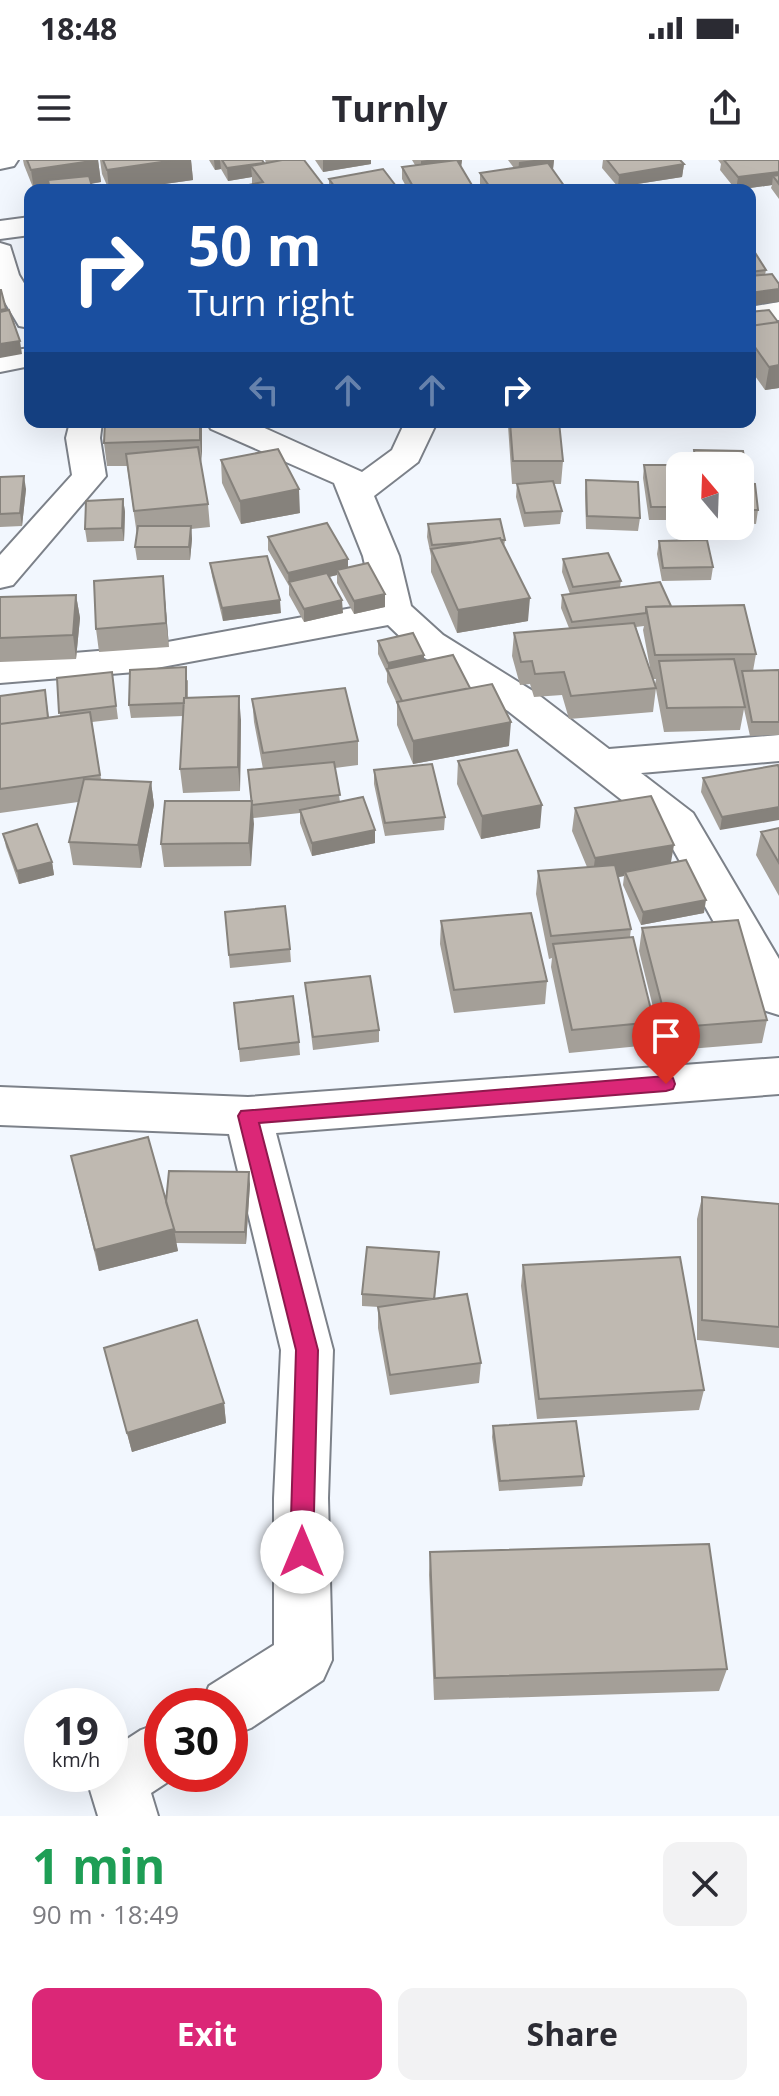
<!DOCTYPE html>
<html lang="en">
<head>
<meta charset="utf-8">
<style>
	body { margin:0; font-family:"Open Sans",sans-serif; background:#f2f2f3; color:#2b2b33; height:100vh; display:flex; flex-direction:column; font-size:30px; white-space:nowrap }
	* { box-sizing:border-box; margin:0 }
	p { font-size:26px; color:#7c7c81 }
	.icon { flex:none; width:44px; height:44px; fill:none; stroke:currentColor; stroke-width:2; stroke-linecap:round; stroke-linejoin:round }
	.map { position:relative; height:1656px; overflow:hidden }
	.sheet { display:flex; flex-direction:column; background:#fff; flex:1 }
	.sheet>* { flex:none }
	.top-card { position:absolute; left:24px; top:24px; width:732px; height:244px; border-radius:16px; box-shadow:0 8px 32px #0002; background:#1a4fa0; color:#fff; overflow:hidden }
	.needle { width:52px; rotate:341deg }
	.buttons { position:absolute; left:666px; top:292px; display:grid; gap:16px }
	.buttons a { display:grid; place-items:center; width:88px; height:88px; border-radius:16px; background:#fff; box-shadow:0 8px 32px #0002; font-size:40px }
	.speed { position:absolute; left:24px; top:1528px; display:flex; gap:16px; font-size:40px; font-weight:700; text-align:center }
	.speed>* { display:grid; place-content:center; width:104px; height:104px; border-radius:50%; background:#fff; box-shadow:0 8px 32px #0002; line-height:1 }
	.speed small { font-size:20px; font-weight:400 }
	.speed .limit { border:12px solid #d22; background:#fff; color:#111 }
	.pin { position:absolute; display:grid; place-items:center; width:68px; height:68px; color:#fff; margin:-82px -34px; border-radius:50% 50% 50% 0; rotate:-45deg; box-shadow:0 0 8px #0007 }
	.pin .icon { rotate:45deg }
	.me { position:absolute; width:88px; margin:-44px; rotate:0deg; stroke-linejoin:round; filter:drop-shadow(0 0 6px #0008) }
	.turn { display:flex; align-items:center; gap:28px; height:168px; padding:0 32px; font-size:36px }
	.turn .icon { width:104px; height:104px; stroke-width:2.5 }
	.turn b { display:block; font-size:56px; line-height:68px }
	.lanes { display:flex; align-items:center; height:76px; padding:0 32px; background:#0003; justify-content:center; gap:40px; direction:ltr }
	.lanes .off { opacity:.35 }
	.round { display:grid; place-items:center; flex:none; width:84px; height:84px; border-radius:16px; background:#f2f2f3 }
	.head { display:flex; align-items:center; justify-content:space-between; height:136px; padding:0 32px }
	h1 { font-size:48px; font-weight:700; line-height:60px; color:#1e9e55 }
	.primary-button { display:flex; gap:16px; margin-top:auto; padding:16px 32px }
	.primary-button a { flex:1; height:92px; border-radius:16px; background:#db2777; color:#fff; font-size:32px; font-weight:700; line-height:92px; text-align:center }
	.primary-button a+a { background:#f2f2f3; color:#2b2b33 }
	.status { display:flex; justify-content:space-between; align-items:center; height:56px; padding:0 40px; background:#fff; direction:ltr }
	.status svg { height:22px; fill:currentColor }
	header { display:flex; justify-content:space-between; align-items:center; height:104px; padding:0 32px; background:#fff; font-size:36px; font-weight:700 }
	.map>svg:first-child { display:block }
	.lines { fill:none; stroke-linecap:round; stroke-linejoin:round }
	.minor-casing { stroke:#7c8189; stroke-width:4 }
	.minor { fill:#fff; fill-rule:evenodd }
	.wall { fill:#a49f98; fill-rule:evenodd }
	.shaded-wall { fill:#86827c }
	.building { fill:#bfb9b1; stroke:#86827c; stroke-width:2 }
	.route { fill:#db2777; stroke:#8e194d; stroke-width:2 }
</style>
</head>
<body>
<div class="status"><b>18:48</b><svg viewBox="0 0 49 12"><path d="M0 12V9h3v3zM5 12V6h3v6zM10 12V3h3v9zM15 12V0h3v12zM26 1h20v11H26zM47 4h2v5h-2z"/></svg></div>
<header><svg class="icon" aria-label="menu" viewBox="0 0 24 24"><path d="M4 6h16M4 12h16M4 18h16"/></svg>Turnly<svg class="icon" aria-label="share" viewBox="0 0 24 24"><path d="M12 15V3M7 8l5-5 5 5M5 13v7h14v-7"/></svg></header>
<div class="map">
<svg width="779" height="1656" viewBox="0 0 779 1656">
	<rect width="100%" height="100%" fill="#f2f7fe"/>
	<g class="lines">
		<defs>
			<path id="minor" d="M0,0H18L14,6L0,9Z
				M30,57V75L0,79V61Z
				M0,83L10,86L19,115L30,133V168L19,166L0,134Z
				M779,142V160L750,165V147Z
				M30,188V206L0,212V192Z
				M70,262H102L100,278L106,316L13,425L0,428V395L72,315L66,278Z
				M207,262H251L362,312L392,290L405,262H437L418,302L374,336L399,396L411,446L443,475L536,533L609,589L779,575V601L641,613L693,653L779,799V855L763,850L664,673L508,551L417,493L388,465L135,512L0,523V499L135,488L374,444L363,396L334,323L211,269Z
				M779,898V934L276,973L333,1190L328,1338L332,1500L323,1520L251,1568L230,1576V1546H201L209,1526L274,1485V1338L281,1190L229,974L0,965V927L248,937Z
				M162,1562V1614H180L151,1633L158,1656H98L87,1620L90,1614H110V1590L141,1570Z"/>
		</defs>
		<!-- minor casing -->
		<use href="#minor" class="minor-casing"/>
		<!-- minor -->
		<use href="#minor" class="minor"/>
	</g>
	<!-- wall -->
	<path class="wall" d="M23,0H98L101,22L91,24L93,30H34L24,5Z
		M100,0H191L193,20L122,30H109L102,14Z
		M209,0H262L264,4L266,3L265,0H304L327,30L252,24V17L228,21L221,9L215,10Z
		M315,0H371V4L323,12Z
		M412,0H462L461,7L473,27V30H408L402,19V7L415,5Z
		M508,0H554L553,9L552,10L567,30H480V13L514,8Z
		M603,0H680L684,4L682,17L618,27L602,8Z
		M718,0H779V39L771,28L772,25L736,30L720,10L721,4Z
		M329,19L399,30H329Z
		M750,92L766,110L765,115L750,145Z
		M750,152L779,162V228L765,230L750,209Z
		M202,262L201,303L208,344L210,367L191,369L192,379L190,400H137L135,387L137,375L127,306H107L104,283Z
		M505,262H559L563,301L561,324H554L562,351L560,364L524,367L516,337L517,324H522H512L508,266Z
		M694,290L743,291L748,318L747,323L755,324L758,350L756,364L740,363V306H692Z
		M221,300L300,353L241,364L222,323Z
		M644,305L680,306V360H649L643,318Z
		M0,317L26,329L22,366L0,367Z
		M586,320L640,358L638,371L586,369L585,333Z
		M123,339L125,352L124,381L87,382L85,369Z
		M428,364L505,380L504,387L528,461L457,473L431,412V396L427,377Z
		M268,377L348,407L385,434V447L354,454L337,423V415L329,417L343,453L304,462L289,435V426L268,390Z
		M659,381L713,407L711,420L662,421L657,394Z
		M563,399L621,421L620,427L671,446L756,494L753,511L779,510V575L750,576L744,549L740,570L664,572L655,524L656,519H653L656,528L653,552L569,559L562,535L534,537L530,524L520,525L512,496L514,473L569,468L561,448L562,435L570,434L562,412ZM644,466L643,470L651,513L636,467Z
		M210,403L281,453L223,461L212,416Z
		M163,416L169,487L99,492L96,469Z
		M76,435L80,458L76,499L0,502V437Z
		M378,481L424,495V501L470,528L509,586L413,604L397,565V544L387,522V513L378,494Z
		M112,512L118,559L92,562L101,619L151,622L154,645L141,708L73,705L69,682L78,642L0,653V536L45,530L49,558L60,556L57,518Z
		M188,520V538L241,560L240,631L183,633L180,609L183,556L131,558L129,545Z
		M252,539L358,581V605L335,608L340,642L375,683L312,696L300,663V653L253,658L251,706L164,707L161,684L251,641L248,610L263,609L254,562Z
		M458,601L540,668L481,679L457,624Z
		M779,608L720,670L701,632L703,618Z
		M374,610L445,657L444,670L385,676L374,624Z
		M575,648L671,703L704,753L641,765L623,725L624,716L618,717L631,769L630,777L654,862L650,885L569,893L551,807L552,798L549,799L536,734L538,711L587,707L572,671Z
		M779,668V736L756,695L761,672Z
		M3,674L52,702L54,715L19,724L6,687Z
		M225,752L290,789L291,802L230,808Z
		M441,761L547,821L545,844L454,853L440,784Z
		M642,768L767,860L762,883L664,891L639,791Z
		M305,823L379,870V882L313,890Z
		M234,843L299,882L300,895L240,902Z
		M76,1018L166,1042L250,1024L246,1084L176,1083L178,1091L99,1111Z
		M702,1037L779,1044V1188L697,1180V1059Z
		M439,1092L435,1139L481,1203L479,1223L390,1235L378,1168V1147H379L362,1146V1134Z
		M523,1105L704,1230L699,1250L537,1259L521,1126Z
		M104,1188L224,1243L226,1263L132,1292Z
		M493,1266L584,1316L582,1326L499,1331L492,1277Z
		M430,1392L727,1509L719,1531L434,1540L429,1415Z"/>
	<!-- shaded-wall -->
	<path class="shaded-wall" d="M98,0L101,22L49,30H34L31,10Z
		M175,0H191L193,20L122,30H109L107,10Z
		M214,0H220L221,9L215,10Z
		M323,0H371V4L323,12Z
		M427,0H462L461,7L421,13V1Z
		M534,0H554L553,9L518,14L519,2Z
		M264,3L251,6L252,17L228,21L227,8Z
		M684,4L682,17L618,27L619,15Z
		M779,12V24L773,16L772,25L736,30L738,17Z
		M473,27V30H446Z
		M779,129V142L750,145V133Z
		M20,181L22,194L0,198V184Z
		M779,205V228L765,230L769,207Z
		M200,262H202V303L200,280Z
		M24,316L26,329L22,366L20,353Z
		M299,329L300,353L241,364L240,341Z
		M123,339L125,352L124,381L122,368Z
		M191,366L192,379L190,400L189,387Z
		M348,399V412L337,410V415L291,426L289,422V426L288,413Z
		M163,416L165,439L169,487L166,463Z
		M385,434V447L354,454V441Z
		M76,435L80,458L76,499L73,475Z
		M530,438L528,461L457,473L458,450Z
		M280,440L281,453L223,461L222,448Z
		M342,440L343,453L304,462V449Z
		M424,495V508L388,511V503Z
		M239,536L241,560L240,631L238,607Z
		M511,562L509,586L413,604V581Z
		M151,622L154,645L141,708L138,685Z
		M252,641L254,664L251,706L249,683Z
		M542,645L540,668L481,679L482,656Z
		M779,647V660L720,670L722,657Z
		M375,670V683L312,696V683Z
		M674,685L670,708L625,712L624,716L592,722L595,698Z
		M52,702L54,715L19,724L17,711Z
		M706,740L704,753L641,765L643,752Z
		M249,1012L250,1024L246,1084L245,1072Z
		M174,1069L178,1091L99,1111L95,1090Z
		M224,1243L226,1263L132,1292L127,1273Z"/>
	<!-- building -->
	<path class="building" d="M27,0H98L31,10Z
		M103,0H175L107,10Z
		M222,0H262L264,3L227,8Z
		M282,0H304L327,30H224L263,22L251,6Z
		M457,0L473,27L446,30H415L402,7Z
		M607,0H680L684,4L619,15Z
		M724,0H779V12L738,17Z
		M548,3L567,30H492L480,13Z
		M383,9L399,30H337L329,19Z
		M779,15V24L773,16Z
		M89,16L93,30H50L48,20Z
		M754,91L766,110L750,112V92Z
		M772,114L779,124V129L750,133V116Z
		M0,130H1L6,149L0,150Z
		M9,150L20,181L0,184V152Z
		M769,150L778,162L750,166V152Z
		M779,162V205L769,207L750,180V166Z
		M105,262H200V280L104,283Z
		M510,262H559L563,301H513Z
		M198,287L208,344L134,351L126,294Z
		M278,289L299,329L240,341L221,300Z
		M694,290L743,291L748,318H740V306H696Z
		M644,305H689L680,306V347H651Z
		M24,316L20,353L0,354V317Z
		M586,320L638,322L640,358L587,356Z
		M553,321L562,351L525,353L517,324Z
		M740,323L755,324L758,350H740Z
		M123,339L122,368L85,369L86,341Z
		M500,359L505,380H501L500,378L473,382L432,385L428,364Z
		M327,363L348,399L288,413L268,377Z
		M138,366H191L189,387H135Z
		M500,378L530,438L458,450L431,389Z
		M707,380L713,407L663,408L659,381Z
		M608,393L621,421L573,427L563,399Z
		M267,396L280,440L222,448L210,403Z
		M368,403L385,434L354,441L337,410Z
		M327,413L342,440L304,449L289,422Z
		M163,416L166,463L96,469L94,421Z
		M660,422L671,446L646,447V453L572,462L562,435Z
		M76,435L73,475L0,478V437Z
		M744,445L756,494L655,495L646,447Z
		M634,463L656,528L571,536L564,512L535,514L532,501L521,502L514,473Z
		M413,473L424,495L388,503L378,481Z
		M453,495L470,528L402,541L387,509Z
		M734,499L745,547L667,548L659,501Z
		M186,507V538H184V543L129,545L130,510Z
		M779,510V562H752L742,511Z
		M112,512L116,546L59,553L57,518Z
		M492,524L511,562L413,581L397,542Z
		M345,528L358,581L263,593L252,539Z
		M45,530L48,558L0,564V536Z
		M239,536L238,607L180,609L184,538Z
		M90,552L100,615L0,629V564Z
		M517,590L542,645L482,656L458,601Z
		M334,602L340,635L252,645L248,610Z
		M432,604L445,657L385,663L374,610Z
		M778,605L779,608V647L722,657L703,618Z
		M84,619L151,622L138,685L69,682Z
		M651,636L674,685L595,698L575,648Z
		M363,637L375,670L312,683L300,650Z
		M165,641H252L249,683L161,684Z
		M37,664L52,702L17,711L3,674Z
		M779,668V703L761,672Z
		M686,700L706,740L643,752L625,712Z
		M615,705L631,769L551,776L538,711Z
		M285,746L290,789L229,795L225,752Z
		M531,753L547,821L454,830L441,761Z
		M738,760L767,860L668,868L642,768Z
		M633,777L654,862L572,870L553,784Z
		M370,816L379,870L313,877L305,823Z
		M293,836L299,882L239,889L234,843Z
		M148,977L174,1069L95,1090L71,996Z
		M169,1011L249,1012L245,1072H175L166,1042Z
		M702,1037L779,1044V1167L702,1160Z
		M367,1087L439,1092L434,1139L362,1134Z
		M680,1097L704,1230L539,1239L523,1105Z
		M467,1134L481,1203L390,1215L378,1147Z
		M197,1160L224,1243L127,1273L104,1188Z
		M576,1261L584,1316L500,1321L493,1266Z
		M709,1384L727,1509L435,1518L430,1392Z"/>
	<!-- route -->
	<path class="route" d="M666,916L673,918L675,924L673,929L666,931L259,963L318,1190L313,1392L310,1400L302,1403L294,1400L290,1392L296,1190L238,956L241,951Z"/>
</svg>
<div class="buttons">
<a><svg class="needle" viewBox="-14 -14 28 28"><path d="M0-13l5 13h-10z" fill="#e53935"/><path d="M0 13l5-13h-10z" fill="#7c7c81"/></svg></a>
</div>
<div class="speed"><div>19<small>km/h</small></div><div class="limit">30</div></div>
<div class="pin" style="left:666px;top:924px;background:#d93025"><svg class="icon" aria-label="arrive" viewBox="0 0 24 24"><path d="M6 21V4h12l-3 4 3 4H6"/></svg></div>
<svg class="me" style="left:302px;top:1392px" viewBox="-20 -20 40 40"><circle r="19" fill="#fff"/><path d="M0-13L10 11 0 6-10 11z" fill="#db2777"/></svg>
<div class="top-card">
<div class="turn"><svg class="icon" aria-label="right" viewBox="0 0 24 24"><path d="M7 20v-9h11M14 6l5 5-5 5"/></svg><div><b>50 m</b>Turn right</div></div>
<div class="lanes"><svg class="icon off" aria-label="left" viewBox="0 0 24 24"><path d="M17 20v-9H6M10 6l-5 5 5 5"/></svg><svg class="icon off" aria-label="ahead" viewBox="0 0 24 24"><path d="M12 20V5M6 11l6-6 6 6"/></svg><svg class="icon off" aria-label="ahead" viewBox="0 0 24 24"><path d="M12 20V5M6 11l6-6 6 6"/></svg><svg class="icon" aria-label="right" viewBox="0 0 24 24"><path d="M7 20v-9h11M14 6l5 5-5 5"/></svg></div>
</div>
</div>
<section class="sheet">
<div class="head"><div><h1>1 min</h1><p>90 m · 18:49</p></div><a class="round"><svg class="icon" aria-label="close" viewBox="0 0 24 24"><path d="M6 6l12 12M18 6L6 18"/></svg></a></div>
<div class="primary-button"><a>Exit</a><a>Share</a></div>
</section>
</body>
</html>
